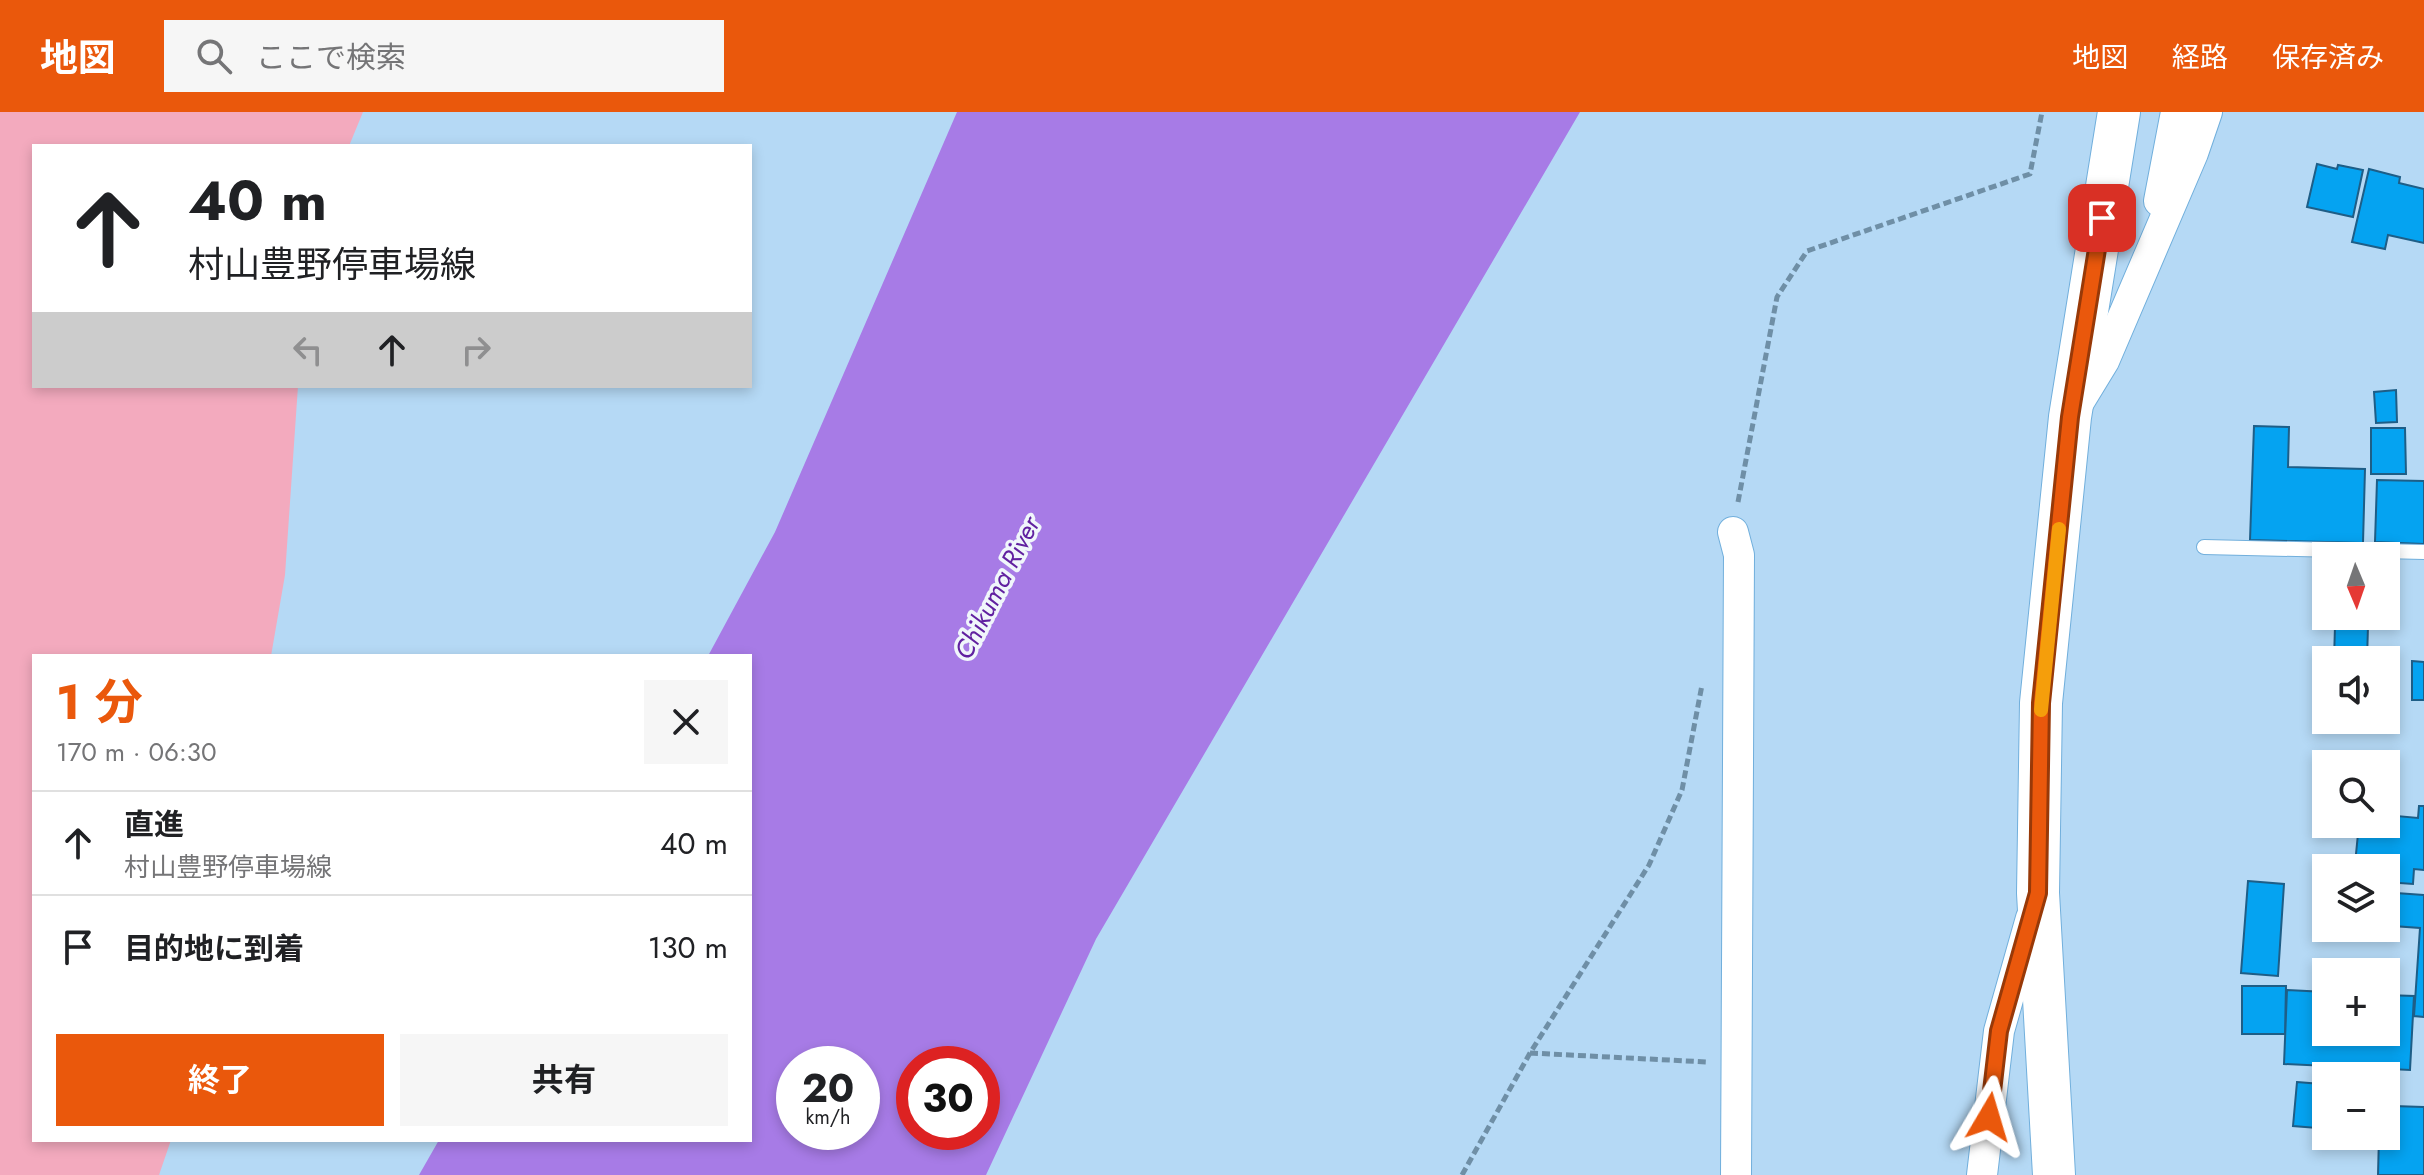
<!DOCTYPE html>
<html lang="ja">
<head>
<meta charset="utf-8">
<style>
	body { margin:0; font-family:Jost,"Noto Sans JP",sans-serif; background:#f6f6f6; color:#202124; height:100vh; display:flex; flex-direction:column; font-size:30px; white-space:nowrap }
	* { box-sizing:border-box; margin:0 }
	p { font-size:26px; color:#757577 }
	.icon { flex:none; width:44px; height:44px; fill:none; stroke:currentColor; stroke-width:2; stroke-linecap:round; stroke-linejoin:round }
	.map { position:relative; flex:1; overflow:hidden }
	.side { position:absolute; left:32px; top:542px; width:720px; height:488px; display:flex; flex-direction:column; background:#fff; border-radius:0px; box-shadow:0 4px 12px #0003 }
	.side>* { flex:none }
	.top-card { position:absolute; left:32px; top:32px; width:720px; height:244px; border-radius:0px; box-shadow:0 4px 12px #0003; background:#fff; color:#202124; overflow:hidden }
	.needle { width:52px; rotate:178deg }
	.buttons { position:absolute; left:2312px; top:430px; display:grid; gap:16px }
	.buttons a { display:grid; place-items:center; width:88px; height:88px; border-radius:0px; background:#fff; box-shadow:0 4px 12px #0003; font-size:40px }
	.speed { position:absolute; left:776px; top:934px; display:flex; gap:16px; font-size:40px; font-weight:700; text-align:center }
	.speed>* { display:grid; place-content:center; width:104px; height:104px; border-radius:50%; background:#fff; box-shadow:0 4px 12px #0003; line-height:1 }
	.speed small { font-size:20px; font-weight:400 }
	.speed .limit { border:12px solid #d22; background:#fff; color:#111 }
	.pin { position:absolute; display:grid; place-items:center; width:68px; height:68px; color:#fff; margin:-34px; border-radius:16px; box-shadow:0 4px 12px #0006 }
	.me { position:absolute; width:88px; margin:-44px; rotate:7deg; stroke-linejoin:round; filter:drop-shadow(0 0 6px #0008) }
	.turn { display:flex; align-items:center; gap:28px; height:168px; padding:0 24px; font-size:36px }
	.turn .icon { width:104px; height:104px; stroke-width:2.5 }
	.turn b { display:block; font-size:56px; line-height:68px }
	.lanes { display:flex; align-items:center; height:76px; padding:0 24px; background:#0003; justify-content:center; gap:40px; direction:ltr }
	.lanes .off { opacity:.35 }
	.round { display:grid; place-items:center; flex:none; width:84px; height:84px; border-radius:0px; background:#f6f6f6 }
	.head { display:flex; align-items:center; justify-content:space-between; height:136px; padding:0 24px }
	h1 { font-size:48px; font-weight:700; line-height:60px; color:#ea580c }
	.button { display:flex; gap:16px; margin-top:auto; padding:16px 24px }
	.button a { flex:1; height:92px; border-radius:0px; background:#ea580c; color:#fff; font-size:32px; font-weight:700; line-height:92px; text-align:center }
	.button a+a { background:#f6f6f6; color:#202124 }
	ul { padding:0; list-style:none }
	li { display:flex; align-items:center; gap:24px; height:104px; padding:0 24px; border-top:2px solid #e0e0e0 }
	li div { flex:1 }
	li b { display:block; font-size:30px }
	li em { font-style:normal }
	header { display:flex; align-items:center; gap:48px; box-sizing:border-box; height:112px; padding:0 40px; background:#ea580c; color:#fff }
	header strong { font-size:38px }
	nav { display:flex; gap:44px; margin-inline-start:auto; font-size:28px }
	.search { width:560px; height:72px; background:#f6f6f6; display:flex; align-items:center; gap:20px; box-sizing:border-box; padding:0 28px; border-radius:0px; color:#757577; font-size:30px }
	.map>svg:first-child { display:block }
	.green { fill:#f3aabe }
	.water { fill:#a77be6; fill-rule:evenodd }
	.building { fill:#05a3f1; stroke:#1e5e87; stroke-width:2 }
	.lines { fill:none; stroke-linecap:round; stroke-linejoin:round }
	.service-casing { stroke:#71afdc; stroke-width:16 }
	.minor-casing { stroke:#71afdc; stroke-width:32 }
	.secondary-casing { stroke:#71afdc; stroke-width:44 }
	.path { stroke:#6f8fa6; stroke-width:5; stroke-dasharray:8 4; stroke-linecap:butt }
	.service { stroke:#fff; stroke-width:14 }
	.minor { stroke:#fff; stroke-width:30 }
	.secondary { stroke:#fff; stroke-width:42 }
	.route-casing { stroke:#983908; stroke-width:20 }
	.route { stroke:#ea580c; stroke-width:14 }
	.slow { stroke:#f59e0b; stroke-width:14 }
	.labels { text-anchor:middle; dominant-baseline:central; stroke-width:7; stroke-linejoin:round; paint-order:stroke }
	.water-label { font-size:26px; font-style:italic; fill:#6121a0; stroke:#f0f6fb }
</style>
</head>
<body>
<header>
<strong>地図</strong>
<div class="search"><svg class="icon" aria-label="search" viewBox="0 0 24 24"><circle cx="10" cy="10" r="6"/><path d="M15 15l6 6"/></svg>ここで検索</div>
<nav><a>地図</a><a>経路</a><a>保存済み</a></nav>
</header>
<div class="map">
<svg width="2424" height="1063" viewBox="0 0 2424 1063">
	<rect width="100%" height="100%" fill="#b5d9f5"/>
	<!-- green -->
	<path class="green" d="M0,0H363L349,34H34V274H298L285,463L271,544H34V1028H171L159,1063H0Z"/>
	<!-- water -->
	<path class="water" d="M957,0H1580L1096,827L986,1063H419L439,1028H750V544H708L775,420ZM862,952V1020H794V952ZM914,952H982V1020H914Z"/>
	<!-- building -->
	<path class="building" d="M2317,52L2337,57L2338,53L2363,58L2353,105L2307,95Z
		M2369,57L2400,65L2399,71L2424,77V131L2388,123L2385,137L2352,130Z
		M2396,278L2397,310L2376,311L2374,280Z
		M2254,314L2289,315L2288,355L2365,357L2363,431L2250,428Z
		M2371,316H2405L2406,362H2371Z
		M2377,368L2424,369V432L2375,430Z
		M2335,514H2368L2367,548H2334Z
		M2412,549L2424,550V588H2412Z
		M2419,694H2424V758L2414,757L2413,772L2386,770V756H2358L2355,752L2359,712H2386V703L2418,706Z
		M2248,769L2284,772L2278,864L2241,861Z
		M2396,781L2424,783V905L2414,904L2420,816L2393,814Z
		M2242,874H2286L2285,922H2242Z
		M2287,878L2326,880V920H2386V883L2414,884L2410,958L2284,952Z
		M2297,970L2321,972L2317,1016L2293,1014Z
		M2393,994L2424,995V1063H2378L2379,1024H2386V1012H2393Z"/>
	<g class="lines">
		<defs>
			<path id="service" d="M2204,435L2424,440"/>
			<path id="minor" d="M2159,89L2176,0
				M2079,290L2104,249L2193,41L2207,0
				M1733,420L1739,443L1736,1063
				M1982,1063L1999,919L2031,806"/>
			<path id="secondary" d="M2054,1063L2038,781L2041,591L2070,305L2119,0"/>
		</defs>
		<!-- service casing -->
		<use href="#service" class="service-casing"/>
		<!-- minor casing -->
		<use href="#minor" class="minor-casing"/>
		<!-- secondary casing -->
		<use href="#secondary" class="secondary-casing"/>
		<!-- path -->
		<path class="path" d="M1738,390L1777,185L1807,139L2030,62L2042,0
			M1530,941L1707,950
			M1462,1063L1530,941L1649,753L1682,678L1702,573"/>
		<!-- service -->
		<use href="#service" class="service"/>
		<!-- minor -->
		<use href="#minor" class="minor"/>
		<!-- secondary -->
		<use href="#secondary" class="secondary"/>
	</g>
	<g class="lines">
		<defs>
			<path id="route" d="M1989,1005L1999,919L2038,781L2041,591L2070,305L2102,106"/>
		</defs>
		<!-- route casing -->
		<use href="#route" class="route-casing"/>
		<!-- route -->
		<use href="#route" class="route"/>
		<!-- slow -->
		<path class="slow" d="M2041,598L2059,417"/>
	</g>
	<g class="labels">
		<!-- water labels -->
		<g class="water-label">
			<text transform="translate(997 476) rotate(-63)">Chikuma River</text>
		</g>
	</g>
</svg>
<div class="buttons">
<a><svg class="needle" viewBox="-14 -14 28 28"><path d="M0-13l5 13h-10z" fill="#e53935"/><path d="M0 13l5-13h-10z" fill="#757577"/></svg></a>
<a><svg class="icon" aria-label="sound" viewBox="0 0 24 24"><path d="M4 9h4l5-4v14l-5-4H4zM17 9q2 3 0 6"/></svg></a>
<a><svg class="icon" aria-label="search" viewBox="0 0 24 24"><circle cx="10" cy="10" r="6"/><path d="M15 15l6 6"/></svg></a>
<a><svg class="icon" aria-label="layers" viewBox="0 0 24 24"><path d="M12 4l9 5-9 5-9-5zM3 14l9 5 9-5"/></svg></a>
<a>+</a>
<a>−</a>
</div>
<div class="speed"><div>20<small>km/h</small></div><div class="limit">30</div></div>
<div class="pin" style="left:2102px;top:106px;background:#d93025"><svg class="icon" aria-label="arrive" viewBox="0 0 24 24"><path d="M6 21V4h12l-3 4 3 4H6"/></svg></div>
<svg class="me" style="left:1989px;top:1005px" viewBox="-20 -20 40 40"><path d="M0-17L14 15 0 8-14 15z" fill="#ea580c" stroke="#fff" stroke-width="4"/></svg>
<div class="top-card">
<div class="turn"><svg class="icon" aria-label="ahead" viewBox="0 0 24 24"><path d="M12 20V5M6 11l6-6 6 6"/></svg><div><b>40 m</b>村山豊野停車場線</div></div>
<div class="lanes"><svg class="icon off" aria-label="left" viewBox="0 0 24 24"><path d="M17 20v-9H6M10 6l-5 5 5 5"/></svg><svg class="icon" aria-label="ahead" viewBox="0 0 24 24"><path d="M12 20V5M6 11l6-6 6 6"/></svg><svg class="icon off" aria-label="right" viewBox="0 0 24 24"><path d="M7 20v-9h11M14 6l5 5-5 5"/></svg></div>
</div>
<section class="side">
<div class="head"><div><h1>1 分</h1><p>170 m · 06:30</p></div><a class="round"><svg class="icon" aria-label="close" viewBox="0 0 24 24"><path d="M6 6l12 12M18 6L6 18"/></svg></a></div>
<ul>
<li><svg class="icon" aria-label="ahead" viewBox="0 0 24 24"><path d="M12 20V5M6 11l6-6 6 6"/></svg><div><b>直進</b><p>村山豊野停車場線</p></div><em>40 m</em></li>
<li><svg class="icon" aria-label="arrive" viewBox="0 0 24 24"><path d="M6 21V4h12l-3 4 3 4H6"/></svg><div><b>目的地に到着</b></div><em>130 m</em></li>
</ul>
<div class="button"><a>終了</a><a>共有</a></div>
</section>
</div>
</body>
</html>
